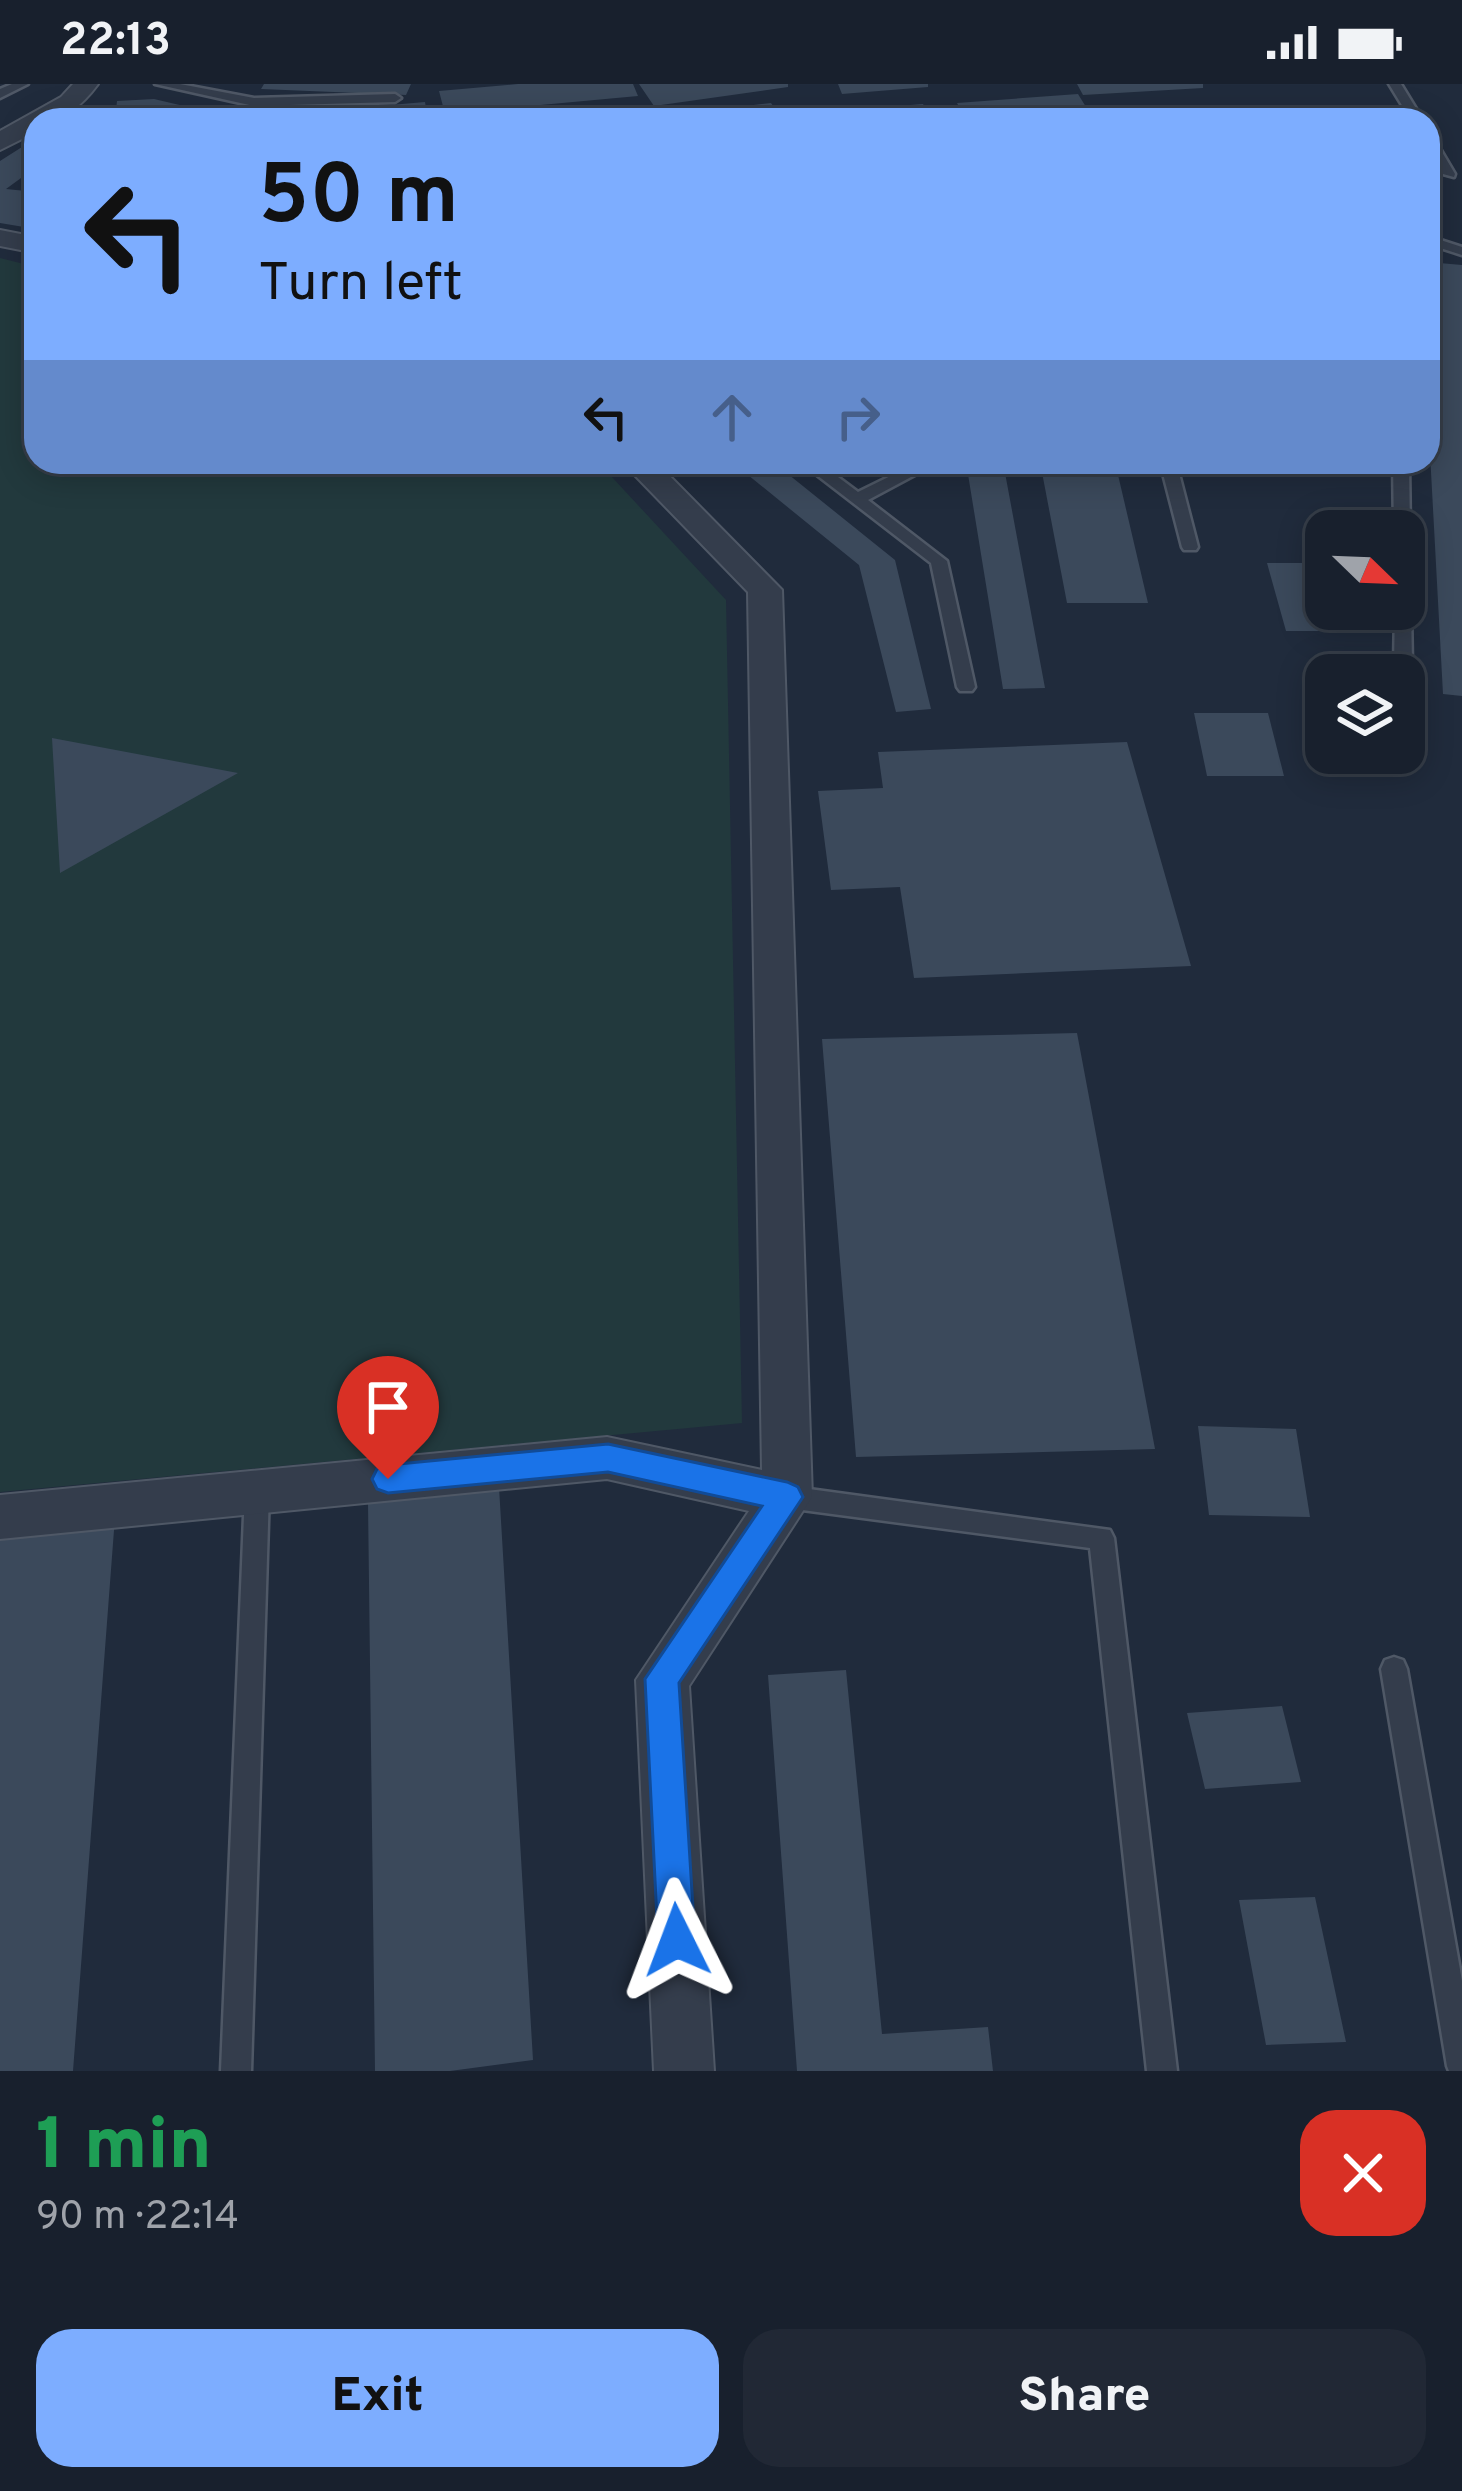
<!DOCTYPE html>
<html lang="en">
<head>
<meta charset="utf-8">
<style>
	body { margin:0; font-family:Overpass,sans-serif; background:#212835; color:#f1f3f6; height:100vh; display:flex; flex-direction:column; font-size:45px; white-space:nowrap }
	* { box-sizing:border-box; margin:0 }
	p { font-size:39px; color:#9fa3aa }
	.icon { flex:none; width:66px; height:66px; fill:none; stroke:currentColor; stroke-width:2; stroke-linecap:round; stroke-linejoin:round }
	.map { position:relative; height:1987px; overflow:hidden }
	.details { display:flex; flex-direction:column; background:#18202d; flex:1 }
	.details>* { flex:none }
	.top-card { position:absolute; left:24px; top:24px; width:1416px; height:366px; border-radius:36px; box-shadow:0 6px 30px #0003,0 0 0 3px #363e49; background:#7dadff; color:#111; overflow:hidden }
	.needle { width:78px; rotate:113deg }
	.controls { position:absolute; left:1305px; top:426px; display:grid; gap:24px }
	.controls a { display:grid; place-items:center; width:120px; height:120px; border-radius:24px; background:#18202d; box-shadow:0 6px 30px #0003,0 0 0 3px #363e49; font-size:60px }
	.pin { position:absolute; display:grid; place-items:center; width:102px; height:102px; color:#fff; margin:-123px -51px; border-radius:50% 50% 50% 0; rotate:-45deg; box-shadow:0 0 12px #0007 }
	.pin .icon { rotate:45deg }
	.me { position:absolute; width:132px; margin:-66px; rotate:357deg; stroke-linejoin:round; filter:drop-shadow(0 0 9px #0008) }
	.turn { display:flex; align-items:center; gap:42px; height:252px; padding:0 36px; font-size:54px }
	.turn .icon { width:156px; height:156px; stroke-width:2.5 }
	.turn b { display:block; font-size:84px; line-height:102px }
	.lanes { display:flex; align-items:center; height:114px; padding:0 36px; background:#0003; justify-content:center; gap:60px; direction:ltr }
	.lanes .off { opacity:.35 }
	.round { display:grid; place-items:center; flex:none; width:126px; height:126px; border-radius:36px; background:#212835 }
	.summary { display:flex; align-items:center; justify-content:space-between; height:204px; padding:0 36px }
	h1 { font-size:72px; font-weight:800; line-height:90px; color:#1e9e55 }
	.button { display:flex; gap:24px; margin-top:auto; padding:24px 36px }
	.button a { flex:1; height:138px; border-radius:36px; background:#7dadff; color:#111; font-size:48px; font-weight:800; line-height:138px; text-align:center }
	.button a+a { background:#212835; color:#f1f3f6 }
	.status { display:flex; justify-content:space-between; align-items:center; height:84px; padding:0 60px; background:#18202d; direction:ltr }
	.status svg { height:33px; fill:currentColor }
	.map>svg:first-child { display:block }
	.green { fill:#22393d }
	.building { fill:#3b495b }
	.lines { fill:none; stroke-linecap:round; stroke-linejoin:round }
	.lane-casing { stroke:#4f5866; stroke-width:5 }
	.street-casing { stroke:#4f5866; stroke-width:4 }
	.lane { fill:#343d4c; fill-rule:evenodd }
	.street { fill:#343d4c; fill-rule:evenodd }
	.route { fill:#1a73e8; stroke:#114b97; stroke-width:3 }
</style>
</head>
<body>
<div class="status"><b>22:13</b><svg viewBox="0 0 49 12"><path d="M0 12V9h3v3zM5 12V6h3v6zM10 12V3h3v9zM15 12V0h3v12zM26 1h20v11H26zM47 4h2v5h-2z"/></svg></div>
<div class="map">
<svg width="1462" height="1987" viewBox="0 0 1462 1987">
	<rect width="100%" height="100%" fill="#202b3c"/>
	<!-- green -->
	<path class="green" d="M0,174L36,183V378H598L726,516L742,1339L0,1408Z"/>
	<!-- building -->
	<path class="building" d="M264,0H411L406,11L261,5Z
		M518,0H633L638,12L445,30L439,7Z
		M639,0H788V3L654,22Z
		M838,0H928V3L842,10Z
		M1077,0H1203V4L1083,11Z
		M1078,10L1094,36H966L957,19Z
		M154,15L235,34L234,36H115L117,17Z
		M425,18L428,36H250V33Z
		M771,19L783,36H653V33Z
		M923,20L931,36H815L812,29Z
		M601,27L605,36H536V33Z
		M33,56L36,70L23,84L32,86L6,105L36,108V145L0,139V77Z
		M1428,178L1462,181V612L1443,610L1428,332Z
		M732,378H773L895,476L931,625L896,628L859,481Z
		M966,378H1003L1045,604L1003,605Z
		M1040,378H1115L1148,519H1067Z
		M1267,479H1326V525H1362L1369,547H1286Z
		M1194,629H1268L1284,692H1207Z
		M52,654L238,689L60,789Z
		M1127,658L1191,882L914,894L900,803L831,806L818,707L883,704L878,668Z
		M1077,949L1155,1365L856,1373L822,955Z
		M1198,1342L1296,1345L1310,1433L1209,1431Z
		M499,1403L533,1976L450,1987H375L368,1418Z
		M115,1433L73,1987H0V1446Z
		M846,1586L882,1950L988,1943L993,1987H797L768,1591Z
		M1282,1622L1301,1698L1205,1705L1187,1629Z
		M1315,1813L1346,1958L1266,1961L1239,1816Z"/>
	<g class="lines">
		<defs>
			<path id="lane" d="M12,0H28L0,14V5Z
				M155,0H180L254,14L395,10L401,14L395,18L254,22Z
				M1389,0H1401L1423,36H1411Z
				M1428,50L1432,51L1455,90L1454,93L1443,90L1428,65Z
				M1428,152L1462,163V171L1428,160Z
				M800,378H818L858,408L919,378H939L868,416L947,477L975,603L972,607H960L957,603L931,479Z
				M1160,378H1176L1198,463L1196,466H1184L1182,463Z
				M1393,378H1409L1410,447L1404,451V447H1394Z
				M1404,520L1411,525L1412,581L1403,586L1394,581L1395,525H1404Z
				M257,1397L266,1400L269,1408L251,1987H221L245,1408L248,1400Z
				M787,1402L1110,1446L1114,1454L1177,1987H1147L1090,1464L787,1424L778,1421L775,1413L778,1405Z
				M1394,1573L1403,1576L1407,1585L1462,1897V1987H1449L1447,1982L1381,1585L1385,1576Z"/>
			<path id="street" d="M73,0H98C81,23 65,36 36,36V48L0,66V47L61,13Z
				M0,146L36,153V169L0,162Z
				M622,378H656L782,506L812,1413L689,1602L714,1987H654L636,1596L749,1427L607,1395L0,1455V1411L607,1353L762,1386L748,508Z"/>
		</defs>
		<!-- lane casing -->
		<use href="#lane" class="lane-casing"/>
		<!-- street casing -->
		<use href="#street" class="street-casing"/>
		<!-- lane -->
		<use href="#lane" class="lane"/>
		<!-- street -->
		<use href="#street" class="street"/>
	</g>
	<!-- route -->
	<path class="route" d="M608,1360L787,1398L798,1403L803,1413L679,1599L695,1856L690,1870L677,1875L664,1870L658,1856L645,1595L762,1422L608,1388L388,1409L377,1405L372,1395L377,1385L388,1381Z"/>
</svg>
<div class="controls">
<a><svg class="needle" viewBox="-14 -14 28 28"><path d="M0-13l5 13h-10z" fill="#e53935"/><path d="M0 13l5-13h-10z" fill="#9fa3aa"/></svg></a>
<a><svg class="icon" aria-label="layers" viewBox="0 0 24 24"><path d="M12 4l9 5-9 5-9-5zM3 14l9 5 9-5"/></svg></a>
</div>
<div class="pin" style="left:388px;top:1395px;background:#d93025"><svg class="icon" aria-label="arrive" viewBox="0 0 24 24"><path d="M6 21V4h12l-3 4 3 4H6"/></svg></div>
<svg class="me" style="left:677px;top:1856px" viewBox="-20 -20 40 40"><path d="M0-17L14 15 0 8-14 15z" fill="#1a73e8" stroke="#fff" stroke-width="4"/></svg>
<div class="top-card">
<div class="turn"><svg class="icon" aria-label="left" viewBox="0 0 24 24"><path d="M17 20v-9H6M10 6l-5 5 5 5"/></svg><div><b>50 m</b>Turn left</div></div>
<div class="lanes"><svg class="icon" aria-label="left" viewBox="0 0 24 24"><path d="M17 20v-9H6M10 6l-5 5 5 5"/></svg><svg class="icon off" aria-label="ahead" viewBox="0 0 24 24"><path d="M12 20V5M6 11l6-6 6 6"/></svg><svg class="icon off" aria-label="right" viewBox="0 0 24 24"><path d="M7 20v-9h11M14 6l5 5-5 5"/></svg></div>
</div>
</div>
<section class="details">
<div class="summary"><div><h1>1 min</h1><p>90 m · 22:14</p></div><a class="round" style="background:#d93025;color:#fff"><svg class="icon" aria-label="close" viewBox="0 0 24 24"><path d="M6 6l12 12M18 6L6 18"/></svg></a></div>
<div class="button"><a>Exit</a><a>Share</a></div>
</section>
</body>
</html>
